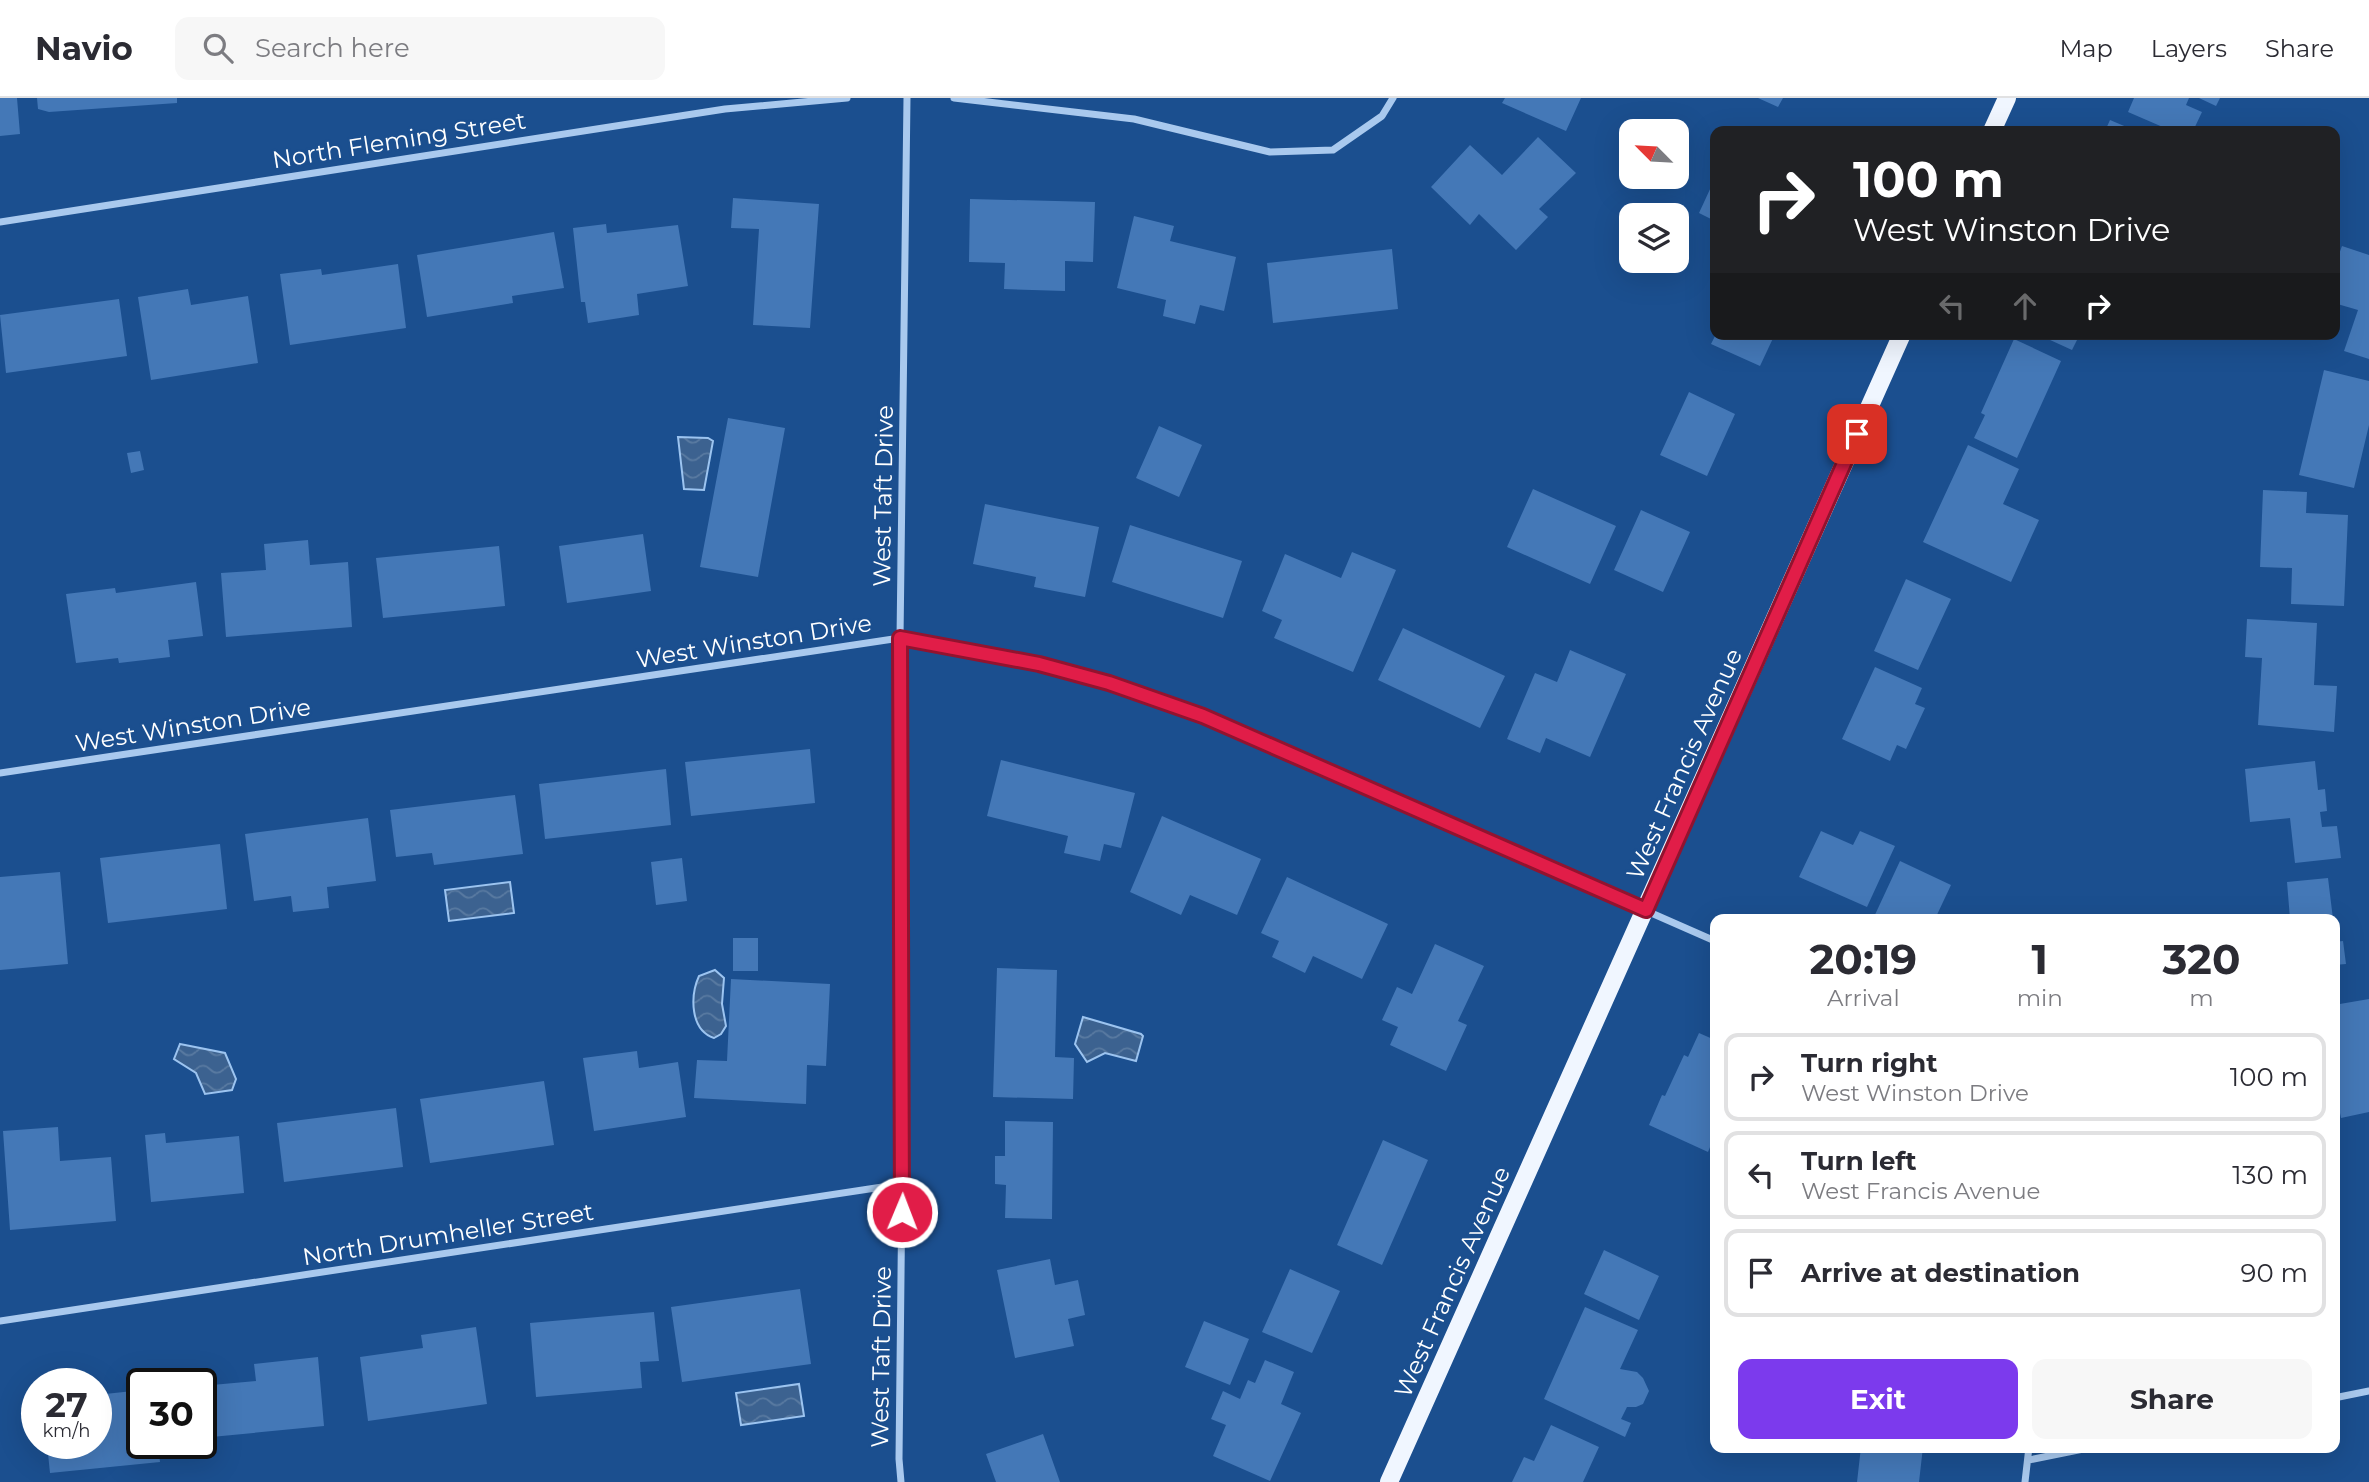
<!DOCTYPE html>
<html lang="en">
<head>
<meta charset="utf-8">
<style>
	body { margin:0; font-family:Montserrat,sans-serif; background:#f7f7f7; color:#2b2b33; height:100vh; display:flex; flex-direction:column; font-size:26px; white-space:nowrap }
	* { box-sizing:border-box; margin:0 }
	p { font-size:23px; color:#7c7c81 }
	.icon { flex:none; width:38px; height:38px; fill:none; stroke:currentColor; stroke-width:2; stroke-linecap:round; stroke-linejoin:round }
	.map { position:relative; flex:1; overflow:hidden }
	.sheet { position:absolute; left:1710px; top:816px; width:630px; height:539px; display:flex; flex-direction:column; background:#fff; border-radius:14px; box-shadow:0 7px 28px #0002 }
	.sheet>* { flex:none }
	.guide { position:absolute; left:1710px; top:28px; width:630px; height:214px; border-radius:14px; box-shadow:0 7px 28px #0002; background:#202124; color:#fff; overflow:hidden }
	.needle { width:46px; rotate:294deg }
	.buttons { position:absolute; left:1619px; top:21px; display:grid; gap:14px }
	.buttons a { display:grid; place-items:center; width:70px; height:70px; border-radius:14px; background:#fff; box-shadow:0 7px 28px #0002; font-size:35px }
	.speed { position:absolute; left:21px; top:1270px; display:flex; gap:14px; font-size:35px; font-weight:700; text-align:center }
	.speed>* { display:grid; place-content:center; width:91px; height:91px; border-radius:50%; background:#fff; box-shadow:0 7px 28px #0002; line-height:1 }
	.speed small { font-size:18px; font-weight:400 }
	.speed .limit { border:4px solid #111; border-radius:10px; background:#fff; color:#111 }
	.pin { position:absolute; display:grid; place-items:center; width:60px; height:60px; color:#fff; margin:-30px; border-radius:14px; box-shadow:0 4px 10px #0006 }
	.me { position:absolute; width:77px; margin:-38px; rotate:1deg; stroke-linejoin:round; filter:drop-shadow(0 0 5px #0008) }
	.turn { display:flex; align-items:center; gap:24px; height:147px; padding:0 28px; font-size:32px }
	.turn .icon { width:91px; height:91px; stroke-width:2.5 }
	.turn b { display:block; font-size:49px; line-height:60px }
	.lanes { display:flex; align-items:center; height:66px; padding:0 28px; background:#0003; justify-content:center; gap:35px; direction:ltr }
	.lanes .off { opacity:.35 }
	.eta { display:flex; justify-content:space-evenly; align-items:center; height:119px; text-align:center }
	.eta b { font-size:42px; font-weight:700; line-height:49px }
	.primary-button { display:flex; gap:14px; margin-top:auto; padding:14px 28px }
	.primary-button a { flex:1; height:80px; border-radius:14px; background:#7c3aed; color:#fff; font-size:28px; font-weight:700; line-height:80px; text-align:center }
	.primary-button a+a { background:#f7f7f7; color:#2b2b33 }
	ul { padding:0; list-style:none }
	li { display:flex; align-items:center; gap:21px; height:88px; margin:0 14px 10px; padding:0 14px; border:4px solid #e1e1e2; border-radius:14px }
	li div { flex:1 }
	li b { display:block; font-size:26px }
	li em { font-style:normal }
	header { display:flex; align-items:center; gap:42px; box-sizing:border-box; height:98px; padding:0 35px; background:#fff; border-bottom:2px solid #e1e1e2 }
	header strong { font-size:33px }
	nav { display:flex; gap:38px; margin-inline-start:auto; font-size:24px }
	.search { width:490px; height:63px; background:#f7f7f7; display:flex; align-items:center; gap:18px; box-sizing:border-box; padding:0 24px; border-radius:14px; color:#7c7c81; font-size:26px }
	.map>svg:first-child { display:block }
	.water { fill:url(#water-waves); stroke:#9cc4f0; stroke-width:2 }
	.building { fill:#4478b7 }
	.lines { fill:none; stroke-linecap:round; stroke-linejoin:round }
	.street { stroke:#a9c9ee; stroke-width:7 }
	.primary { stroke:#f0f6ff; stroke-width:18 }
	.route-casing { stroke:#92132f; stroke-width:18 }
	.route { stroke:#e11d48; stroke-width:12 }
	.labels { text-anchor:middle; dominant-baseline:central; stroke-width:5; stroke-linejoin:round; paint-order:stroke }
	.street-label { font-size:24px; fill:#fff; stroke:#1b4f8f }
</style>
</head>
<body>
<header>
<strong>Navio</strong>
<div class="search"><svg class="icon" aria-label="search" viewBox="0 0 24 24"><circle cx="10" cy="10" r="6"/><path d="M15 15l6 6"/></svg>Search here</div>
<nav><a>Map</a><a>Layers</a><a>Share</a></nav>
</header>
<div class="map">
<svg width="2369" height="1384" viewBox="0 0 2369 1384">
	<defs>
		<pattern id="water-waves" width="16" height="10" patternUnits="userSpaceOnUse" patternTransform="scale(1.75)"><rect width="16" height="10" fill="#3c6290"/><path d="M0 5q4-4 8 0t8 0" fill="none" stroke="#597aa1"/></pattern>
	</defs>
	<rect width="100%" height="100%" fill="#1b4f8f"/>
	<!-- water -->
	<path class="water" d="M678,339L708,340L713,343L704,392L684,391Z
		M510,784L514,815L449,823L445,792Z
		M715,872L724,880L722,906L726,928L721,936L714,940C690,932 690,898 699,878Z
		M1083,919L1141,936L1143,938L1136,963L1105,955L1087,964L1075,946Z
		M180,946L225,955L236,981L232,992L205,996L196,975L174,961Z
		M799,1286L804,1318L741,1327L736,1295Z"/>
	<!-- building -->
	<path class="building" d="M0,0H17L20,36L0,38Z
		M37,0H177V5L49,14L38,11Z
		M1505,0H1581L1566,33L1502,5Z
		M1758,0H1783L1778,9Z
		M2134,0H2189L2186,7L2202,14L2193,33H2172L2128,14Z
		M2199,0H2220L2216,8Z
		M2110,22L2136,33H2105Z
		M1538,39L1576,75L1539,111L1548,119L1516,152L1479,116L1470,127L1431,89L1470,47L1502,77Z
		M1711,89L1715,91V123L1699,115Z
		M733,100L819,106L810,230L753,227L759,131L731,130Z
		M970,101L1095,104L1093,164L1065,163V193L1004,191L1005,165L969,164Z
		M1134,118L1174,128L1170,143L1236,159L1224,213L1200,207L1195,226L1163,218L1166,202L1117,190Z
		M606,126L607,135L678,127L688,188L637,196L639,217L588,225L585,204H581L573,130Z
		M554,134L564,190L512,198L513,205L427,219L417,157Z
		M2342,148L2369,157V261L2344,253L2358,212L2334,205V170Z
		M1392,151L1398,211L1273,225L1267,165Z
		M398,166L406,230L290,247L280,176L321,171L322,177Z
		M188,191L191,207L248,198L258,265L151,282L138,199Z
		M119,201L127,258L6,275L0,217Z
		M1716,236H1775L1760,268L1711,246Z
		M2037,236H2080L2072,252Z
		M2014,241L2061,263L2017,360L1974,340L1985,317L1981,315Z
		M2324,272L2369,283V327L2354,390L2299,377Z
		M1689,294L1735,316L1707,378L1660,357Z
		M728,320L785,330L758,479L700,469Z
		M1159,328L1202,347L1179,399L1136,380Z
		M1968,347L2019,371L2003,406L2039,422L2011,484L1923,444Z
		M140,353L144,372L131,375L127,355Z
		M1533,391L1616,428L1590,486L1507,449Z
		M2263,392L2307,394L2306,415L2348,417L2344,508L2291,506L2292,470L2260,469Z
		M985,406L1099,429L1085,499L1034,489L1036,479L973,466Z
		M1641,412L1690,434L1663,494L1614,472Z
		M1130,427L1242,463L1223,520L1112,484Z
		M643,436L651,493L567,505L559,448Z
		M308,442L310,467L348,464L352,529L226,539L221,475L266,472L264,446Z
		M499,448L505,508L383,520L376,460Z
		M1352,454L1396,472L1353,574L1274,540L1282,522L1262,513L1285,456L1341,480Z
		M1906,481L1951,501L1918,572L1874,553Z
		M196,484L203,538L168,542L170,559L119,565L118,560L76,565L66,496L115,490L116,495Z
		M2247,521L2317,525L2314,587L2337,588L2334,634L2258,627L2262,560L2245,559Z
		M1403,530L1505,578L1480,630L1378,582Z
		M1570,552L1626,576L1590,659L1546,640L1540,655L1507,641L1535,575L1557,584Z
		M1875,569L1922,590L1915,606L1925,610L1906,651L1897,647L1890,663L1842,641Z
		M810,651L815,705L691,718L685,664Z
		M1001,662L1135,695L1121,750L1104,746L1100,763L1064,755L1068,738L987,718Z
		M2315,663L2318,692L2325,691L2327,713L2320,714L2322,729L2337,728L2341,760L2295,765L2290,720L2250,724L2245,671Z
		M666,671L671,727L545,741L539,686Z
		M515,697L523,756L434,767L432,755L396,759L390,712Z
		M1162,718L1261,761L1237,817L1190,797L1181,817L1130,794Z
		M368,720L376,783L327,789L329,810L293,814L291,798L254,803L245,736Z
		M1821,733L1853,747L1860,733L1895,748L1867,809L1799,779Z
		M220,746L227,811L108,825L100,760Z
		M682,760L687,803L656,807L651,764Z
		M1900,763L1951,787L1935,821H1873Z
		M60,774L68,866L0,872V779Z
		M1287,779L1388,826L1362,881L1313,858L1305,875L1272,859L1279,843L1261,835Z
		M2328,780L2333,821H2290L2287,784Z
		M733,840H758V873H733Z
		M2343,843L2346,866L2334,867V844Z
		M1435,846L1484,868L1458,923L1467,927L1446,973L1390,947L1398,929L1382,922L1397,889L1412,896Z
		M997,870L1057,872L1055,959L1074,960L1073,1001L993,999Z
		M731,881L830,886L826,968L807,967L806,1006L694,1000L697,962L727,963Z
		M2369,901V1014L2341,1020L2334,985V907Z
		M1699,935L1715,942V1037L1708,1054L1649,1027L1662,997L1665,998L1684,957L1688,959Z
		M637,953L639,970L678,964L686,1019L594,1033L583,960Z
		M544,983L554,1047L430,1065L420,1001Z
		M396,1010L403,1069L284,1084L277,1025Z
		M1005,1023L1053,1024L1052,1121L1005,1120L1006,1087L995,1086V1058H1005Z
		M58,1029L60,1063L111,1059L116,1123L10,1132L3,1033Z
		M165,1035L166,1045L239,1038L244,1095L151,1104L145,1037Z
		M1383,1042L1428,1062L1382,1167L1337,1147Z
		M1604,1152L1659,1178L1639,1222L1584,1196Z
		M1050,1161L1055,1187L1078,1182L1085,1217L1068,1221L1074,1248L1015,1260L997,1172Z
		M1290,1171L1340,1193L1312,1255L1262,1234Z
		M800,1191L811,1266L682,1284L671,1209Z
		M1585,1209L1638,1232L1620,1271L1637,1274L1643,1280L1649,1293L1643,1306L1636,1309H1627L1621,1321L1631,1325L1625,1339L1544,1301Z
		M654,1214L659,1263L640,1264L642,1290L536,1299L530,1225Z
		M1204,1223L1249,1241L1230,1287L1185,1269Z
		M476,1229L487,1306L368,1323L360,1259L423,1250L421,1237Z
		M318,1259L324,1328L201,1340V1288L256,1283L254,1266Z
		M1265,1262L1294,1274L1281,1306L1301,1315L1270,1383L1213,1358L1226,1327L1211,1321L1223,1293L1240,1301L1248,1282L1255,1285Z
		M142,1292V1346H158L160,1364L50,1375L47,1346H96V1297Z
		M1551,1327L1599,1349L1583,1384H1512L1524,1359L1534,1363Z
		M1043,1336L1060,1384H996L986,1356Z
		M1861,1349H1923L1919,1384H1857Z"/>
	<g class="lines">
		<!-- street -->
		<path class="street" d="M954,0L1134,21L1270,54L1333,52L1382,18L1393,0
			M0,124L725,11L847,0
			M0,675L900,540L1039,566L1109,585L1203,618L1715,843
			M0,1223L902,1086
			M2334,1300L2369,1293
			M2029,1362L2093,1349
			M901,1384L899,1361L902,1086L900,540L907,0
			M2025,1384L2029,1349"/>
		<!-- primary -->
		<path class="primary" d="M1992,33L2007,0
			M1389,1384L1902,236"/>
	</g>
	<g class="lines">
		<defs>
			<path id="route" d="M902,1114L900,540L1039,566L1109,585L1203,618L1646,812L1857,336"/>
		</defs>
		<!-- route casing -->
		<use href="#route" class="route-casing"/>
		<!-- route -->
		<use href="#route" class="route"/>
	</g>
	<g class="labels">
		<!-- street labels -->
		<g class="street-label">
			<text transform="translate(399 42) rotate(-9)">North Fleming Street</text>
			<text transform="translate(883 398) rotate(-89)">West Taft Drive</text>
			<text transform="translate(754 543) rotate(-9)">West Winston Drive</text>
			<text transform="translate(193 627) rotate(-9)">West Winston Drive</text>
			<text transform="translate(1684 666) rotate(-66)">West Francis Avenue</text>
			<text transform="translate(448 1136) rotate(-9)">North Drumheller Street</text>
			<text transform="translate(1452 1184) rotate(-66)">West Francis Avenue</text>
			<text transform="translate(881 1259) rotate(-89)">West Taft Drive</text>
		</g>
	</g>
</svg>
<div class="buttons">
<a><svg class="needle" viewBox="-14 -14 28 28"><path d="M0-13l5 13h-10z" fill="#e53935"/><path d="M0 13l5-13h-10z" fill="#7c7c81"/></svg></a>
<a><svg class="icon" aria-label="layers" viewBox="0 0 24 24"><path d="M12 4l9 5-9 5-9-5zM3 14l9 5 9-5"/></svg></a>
</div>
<div class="speed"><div>27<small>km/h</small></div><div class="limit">30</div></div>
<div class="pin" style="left:1857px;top:336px;background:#d93025"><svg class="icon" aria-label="arrive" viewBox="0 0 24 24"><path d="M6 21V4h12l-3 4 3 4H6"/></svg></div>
<svg class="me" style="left:902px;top:1114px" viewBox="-20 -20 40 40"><circle r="17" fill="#e11d48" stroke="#fff" stroke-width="3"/><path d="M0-11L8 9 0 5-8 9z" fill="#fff"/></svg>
<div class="guide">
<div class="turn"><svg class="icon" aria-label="right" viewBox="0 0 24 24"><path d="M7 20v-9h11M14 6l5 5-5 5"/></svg><div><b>100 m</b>West Winston Drive</div></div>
<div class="lanes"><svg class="icon off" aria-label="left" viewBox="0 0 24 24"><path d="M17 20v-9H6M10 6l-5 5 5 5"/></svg><svg class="icon off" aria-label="ahead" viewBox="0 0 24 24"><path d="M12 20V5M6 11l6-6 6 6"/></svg><svg class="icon" aria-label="right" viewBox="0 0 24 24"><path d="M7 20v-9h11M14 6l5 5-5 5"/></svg></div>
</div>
<section class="sheet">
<div class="eta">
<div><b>20:19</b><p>Arrival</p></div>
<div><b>1</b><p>min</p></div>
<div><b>320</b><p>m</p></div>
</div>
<ul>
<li><svg class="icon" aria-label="right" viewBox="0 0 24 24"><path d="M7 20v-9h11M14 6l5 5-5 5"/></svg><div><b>Turn right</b><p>West Winston Drive</p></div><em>100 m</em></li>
<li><svg class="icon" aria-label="left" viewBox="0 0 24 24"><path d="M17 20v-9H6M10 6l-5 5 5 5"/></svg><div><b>Turn left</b><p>West Francis Avenue</p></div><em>130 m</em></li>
<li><svg class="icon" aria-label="arrive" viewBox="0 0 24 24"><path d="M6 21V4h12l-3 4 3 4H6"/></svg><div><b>Arrive at destination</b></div><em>90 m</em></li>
</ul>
<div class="primary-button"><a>Exit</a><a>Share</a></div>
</section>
</div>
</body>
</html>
